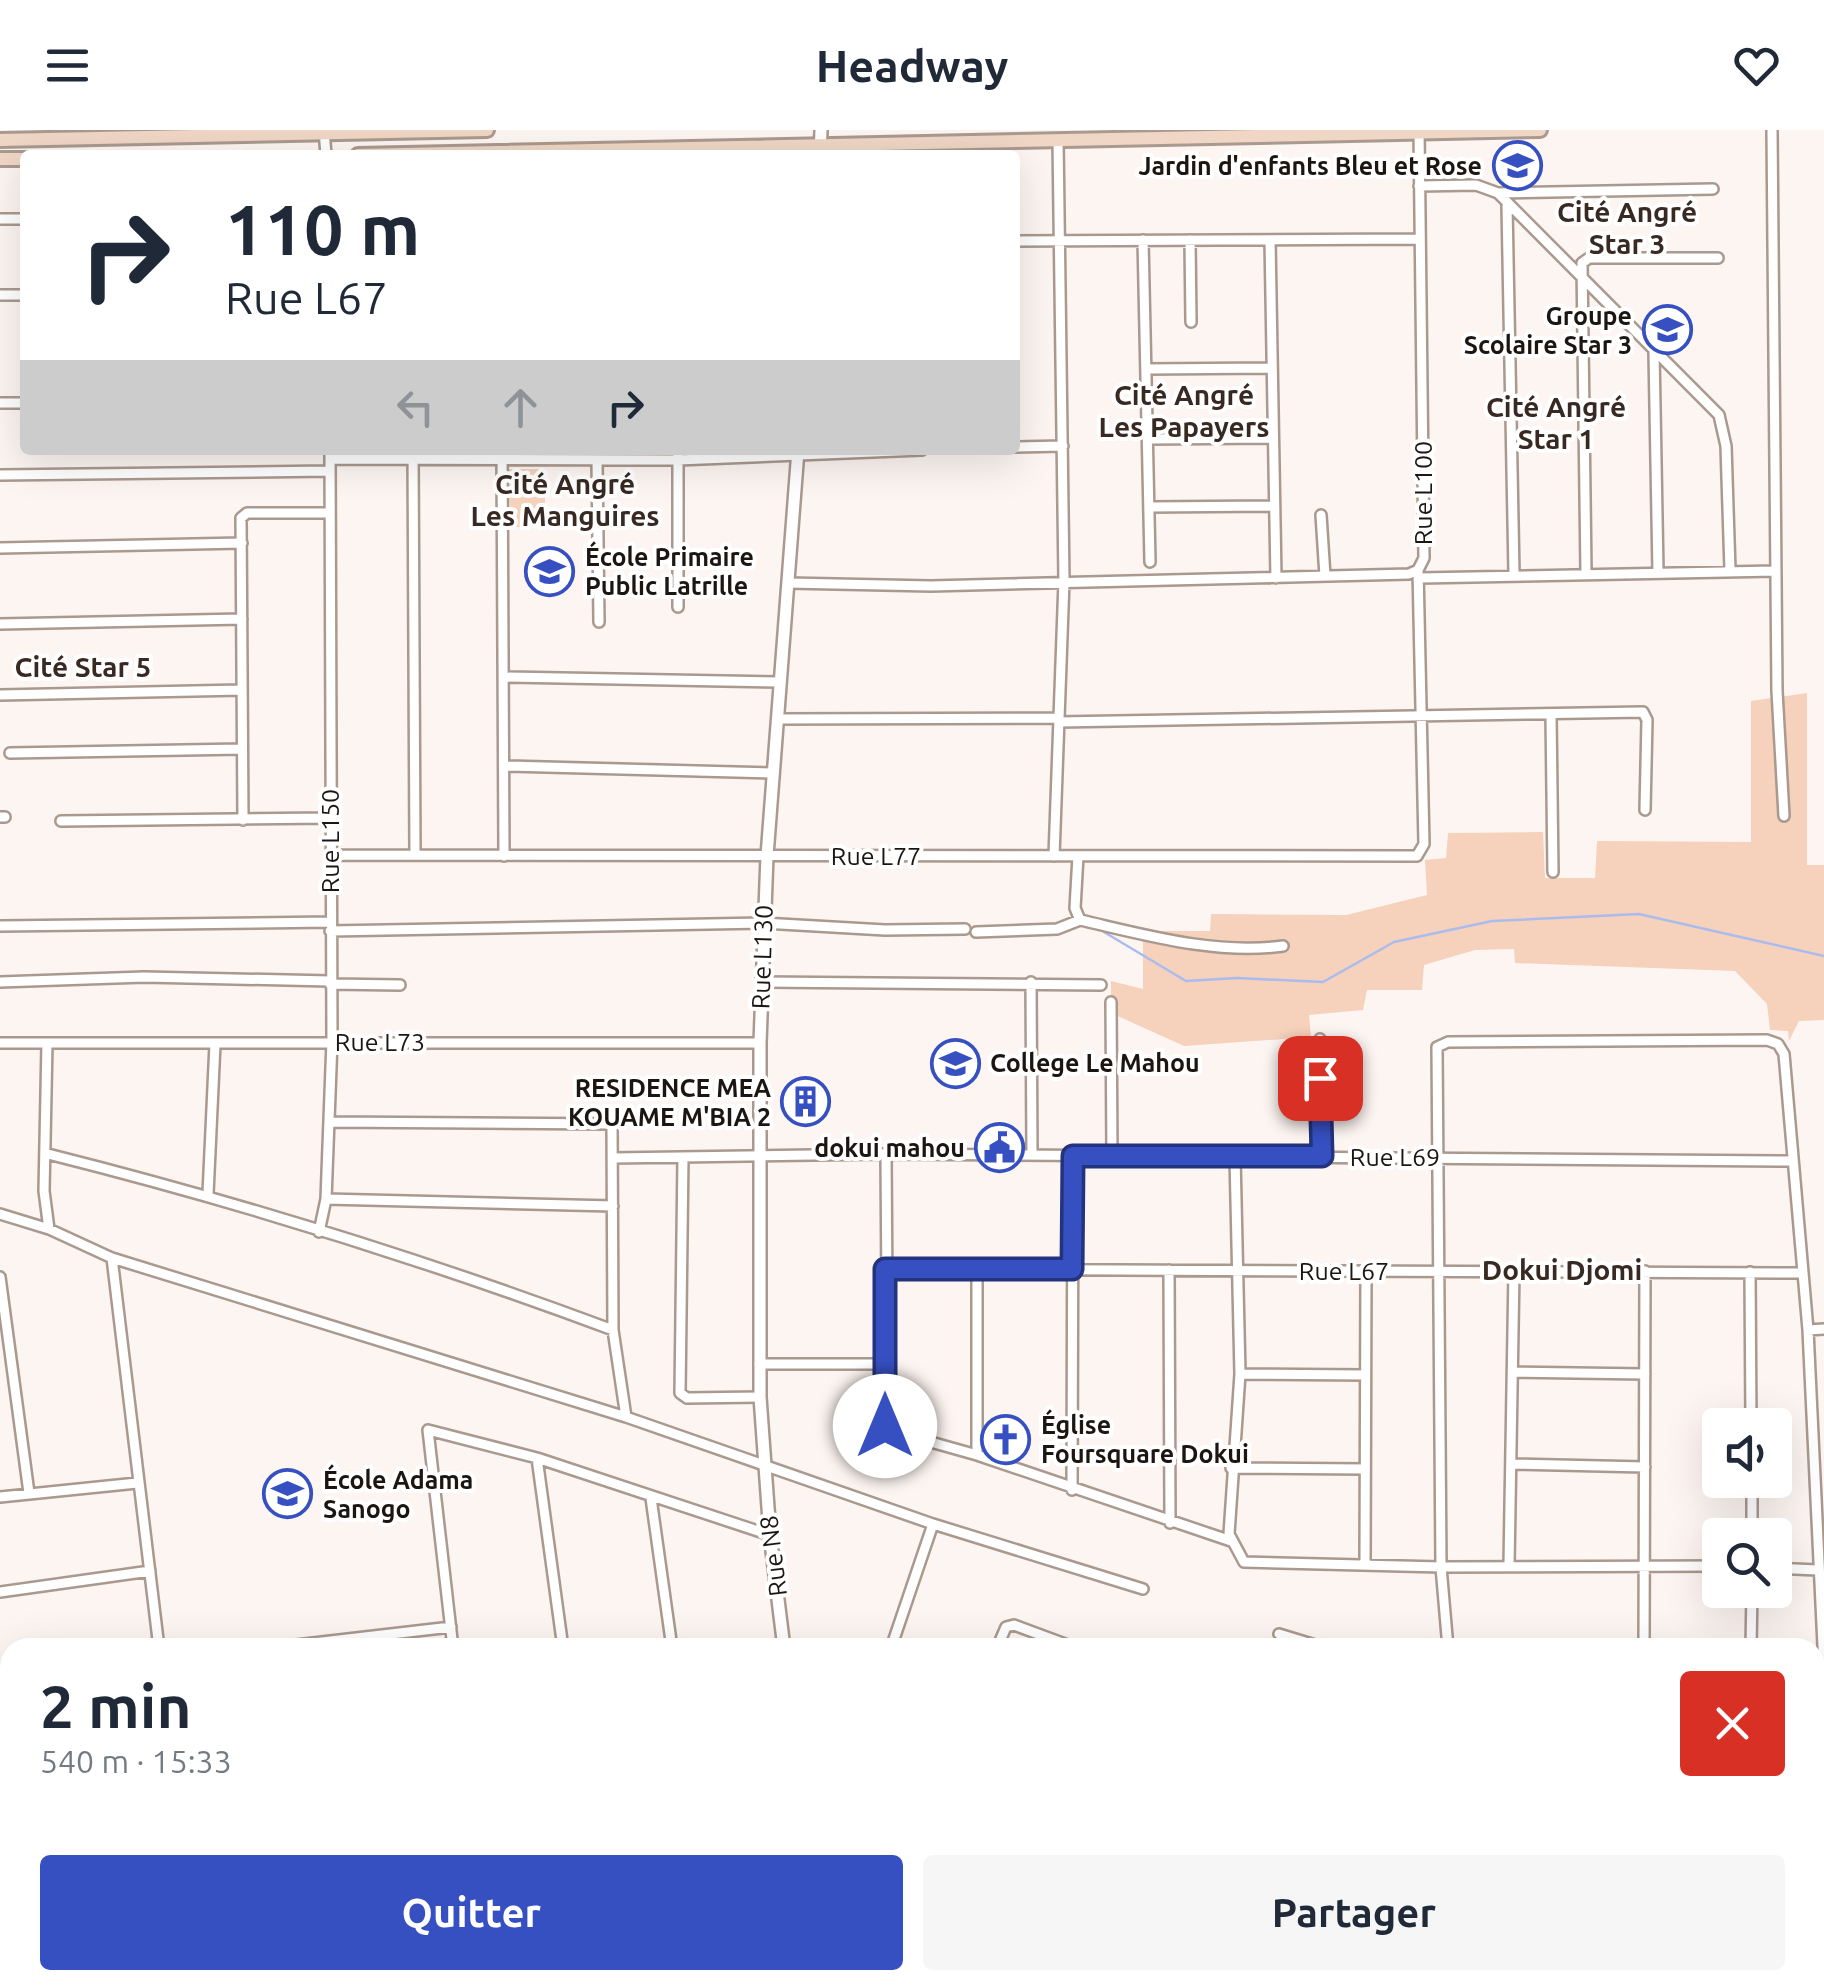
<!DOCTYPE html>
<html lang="fr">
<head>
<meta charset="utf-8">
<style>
	body { margin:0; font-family:Ubuntu,sans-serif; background:#f6f6f7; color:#1f2937; height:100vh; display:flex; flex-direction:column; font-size:38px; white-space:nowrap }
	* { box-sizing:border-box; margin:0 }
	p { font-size:32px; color:#747a83 }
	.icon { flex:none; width:55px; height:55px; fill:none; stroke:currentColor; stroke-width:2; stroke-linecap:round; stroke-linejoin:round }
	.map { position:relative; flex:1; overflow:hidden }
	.panel { position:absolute; left:0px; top:1508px; width:1825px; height:352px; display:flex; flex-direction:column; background:#fff; border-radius:30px 30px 0 0; box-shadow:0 10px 40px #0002 }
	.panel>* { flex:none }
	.guide { position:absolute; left:20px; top:20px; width:1000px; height:305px; border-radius:10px; box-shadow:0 10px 40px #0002; background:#fff; color:#1f2937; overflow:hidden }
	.buttons { position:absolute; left:1702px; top:1278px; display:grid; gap:20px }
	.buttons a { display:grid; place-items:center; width:90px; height:90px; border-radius:10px; background:#fff; box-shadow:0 10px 40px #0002; font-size:50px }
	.pin { position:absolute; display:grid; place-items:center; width:85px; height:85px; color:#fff; margin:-42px; border-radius:20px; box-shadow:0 5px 15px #0006 }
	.me { position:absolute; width:110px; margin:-55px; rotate:0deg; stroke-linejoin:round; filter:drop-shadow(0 0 8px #0008) }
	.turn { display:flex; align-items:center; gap:35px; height:210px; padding:0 40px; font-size:45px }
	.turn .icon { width:130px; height:130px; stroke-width:2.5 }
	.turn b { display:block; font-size:70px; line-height:85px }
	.lanes { display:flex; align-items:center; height:95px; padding:0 40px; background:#0003; justify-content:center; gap:50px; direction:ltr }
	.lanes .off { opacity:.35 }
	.round { display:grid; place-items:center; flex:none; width:105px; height:105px; border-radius:10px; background:#f6f6f7 }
	.summary { display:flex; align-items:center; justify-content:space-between; height:170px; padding:0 40px }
	h1 { font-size:60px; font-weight:700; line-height:75px }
	.button { display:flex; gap:20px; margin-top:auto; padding:20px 40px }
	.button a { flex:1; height:115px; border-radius:10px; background:#364fc1; color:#fff; font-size:40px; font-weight:700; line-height:115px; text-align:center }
	.button a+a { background:#f6f6f7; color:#1f2937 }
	header { display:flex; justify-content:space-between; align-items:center; height:130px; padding:0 40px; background:#fff; font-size:45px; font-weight:700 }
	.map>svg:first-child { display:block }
	.green { fill:#f6d1bb }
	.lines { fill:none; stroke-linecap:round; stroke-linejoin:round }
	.stream { stroke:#aabcee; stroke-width:2.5 }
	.minor-casing { stroke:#aa998e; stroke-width:14 }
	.tertiary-casing { stroke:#aa998e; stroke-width:16 }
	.secondary-casing { stroke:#aa998e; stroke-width:18 }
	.minor { stroke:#fff; stroke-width:9 }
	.tertiary { stroke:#fff; stroke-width:11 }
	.secondary { stroke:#efd6c5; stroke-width:12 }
	.route-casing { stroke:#23337d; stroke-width:25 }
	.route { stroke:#364fc1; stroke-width:18 }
	.labels { text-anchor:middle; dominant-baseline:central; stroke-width:8; stroke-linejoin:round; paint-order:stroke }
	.poi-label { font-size:25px; font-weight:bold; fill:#1c1612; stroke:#fff; text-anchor:end }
	.street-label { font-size:25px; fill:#1c1612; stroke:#fff }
	.neighbourhood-label { font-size:28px; font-weight:bold; fill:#382a22; stroke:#fff }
</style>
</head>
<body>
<header><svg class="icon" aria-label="menu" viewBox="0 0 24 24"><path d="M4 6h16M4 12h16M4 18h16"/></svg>Headway<svg class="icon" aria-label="heart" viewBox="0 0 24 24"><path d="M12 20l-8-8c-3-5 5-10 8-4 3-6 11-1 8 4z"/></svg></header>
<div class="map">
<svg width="1824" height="1858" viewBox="0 0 1824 1858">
	<rect width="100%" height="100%" fill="#fdf5f1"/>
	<!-- green -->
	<path class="green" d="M509,339H545V397H510Z
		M1807,563V735H1824V890L1799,891L1789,911L1788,901L1770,900L1767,874L1735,841L1515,833L1514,819L1475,820L1424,835L1422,860H1367L1363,880L1309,885L1311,907L1184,916L1111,883V851L1143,859V801H1210L1211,784L1346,785L1427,765L1425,730L1446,728L1448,703L1543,702L1545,748H1595L1597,711L1751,712V571Z"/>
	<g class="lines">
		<!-- stream -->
		<path class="stream" d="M1104,802L1186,851L1237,848L1323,852L1394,812L1492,791L1639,784L1824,826"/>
		<defs>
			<path id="minor" d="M324,0L326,25
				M1772,0L1777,561L1784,686
				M1419,56L1476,55L1498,63L1713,59
				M1498,63L1719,285L1726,316L1730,440
				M1507,76L1514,444
				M0,89H25
				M1143,110L1150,432
				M1190,110L1191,192
				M1270,110L1276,448
				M1015,111L1419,109
				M0,165H25
				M1654,222L1658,442
				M1147,239L1272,238
				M0,273H25
				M1149,309L1273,308
				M1015,317L1063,316
				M413,320L415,725
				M502,320L504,726
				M330,329L678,330L922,320
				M597,330L599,492
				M0,345L329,341
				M1150,377L1273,376
				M1321,385L1325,446
				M0,418L242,413
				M1586,443L1582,133L1589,128H1718
				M1420,448L1775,441
				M788,453L931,456L1409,444L1418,440
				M678,477V320
				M0,494L242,489
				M503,547L780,552
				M0,565L242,560
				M1551,585L1553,742
				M777,589L1058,588
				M1059,592L1643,582L1647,590L1645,680
				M10,623L242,619
				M504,636L774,643
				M0,687H5
				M243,690L241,388L247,383H330
				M61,691L329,688
				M331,725L1417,726L1424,714L1418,440L1424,428L1419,0
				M1054,726L1064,451L1058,10
				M1078,726L1075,778L1080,790C1146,805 1215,825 1283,816
				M0,796L330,792
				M330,801L763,793L885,800L965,799
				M976,802L1057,799L1080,790
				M0,852L144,847L330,851
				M761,852L1101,855
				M1031,852L1032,1025
				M330,854L400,855
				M1111,872L1112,1026
				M1320,909L1322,1027
				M0,913H760
				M47,913L44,1061L49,1099
				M330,992L612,994L613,1200L626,1287
				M48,1024C239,1072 428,1131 613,1200
				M886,1025L888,1300L977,1325L1231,1411
				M683,1027L680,1263L687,1268L760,1267
				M1235,1027L1240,1244L1229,1404L1244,1432L1441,1437L1720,1436
				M613,1028L882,1024L1790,1031
				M208,1064L215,914
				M326,1069L613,1076
				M0,1084L49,1099L112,1128L626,1287L933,1394L1143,1459
				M319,1102L326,1069L332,911L330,320
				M112,1128L159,1518
				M885,1139L1803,1143
				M977,1139V1325
				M1169,1140L1170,1393
				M1750,1142L1751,1295
				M0,1147L29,1363
				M1808,1200L1824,1199
				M759,1234H885
				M1513,1242L1645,1244
				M1240,1244L1365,1245
				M537,1328L563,1518
				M1511,1334L1645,1337
				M1231,1338L1365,1339
				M1752,1350V1405
				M1072,1360L1073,1025
				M0,1367L137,1353
				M651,1368L672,1518
				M1365,1434L1366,1141
				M1509,1435L1514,1141
				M1775,1438L1817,1440
				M0,1462L150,1441
				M1279,1504L1325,1518
				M270,1518L451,1497
				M453,1518L428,1300L537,1328L770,1405
				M891,1518L933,1394
				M997,1518L1006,1497L1014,1495L1076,1518
				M1360,1518H1377
				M1448,1518L1441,1437L1437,917L1448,912L1767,910L1778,914L1784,924L1808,1200L1824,1537
				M1644,1518L1645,1141
				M1751,1518L1752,1460
				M0,1554L10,1553
				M0,1680L10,1678
				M0,1790L10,1788
				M0,1800L8,1858
				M1815,1810L1824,1813
				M97,1850L98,1858
				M198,1850L199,1858
				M306,1850L307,1858
				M496,1850L497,1858
				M603,1850L604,1858
				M714,1850L715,1858
				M921,1850L922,1858
				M1016,1850L1017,1858
				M1114,1850L1115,1858
				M1375,1850V1858
				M1474,1850L1497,1858
				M385,1858L440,1850
				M739,1858L798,1850
				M1621,1858L1624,1850"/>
			<path id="tertiary" d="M820,25L821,0
				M784,1518L770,1405L760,1267V913L767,726L798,320
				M825,1850L826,1858"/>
			<path id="secondary" d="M0,10L487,0
				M358,25L1540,0
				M0,29H25"/>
		</defs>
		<!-- minor casing -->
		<use href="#minor" class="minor-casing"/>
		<!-- tertiary casing -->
		<use href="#tertiary" class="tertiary-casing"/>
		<!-- secondary casing -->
		<use href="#secondary" class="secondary-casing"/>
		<!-- minor -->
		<use href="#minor" class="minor"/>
		<!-- tertiary -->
		<use href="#tertiary" class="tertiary"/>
		<!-- secondary -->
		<use href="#secondary" class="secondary"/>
	</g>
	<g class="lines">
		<defs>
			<path id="route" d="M885,1296V1139H1072L1073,1026H1322L1320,948"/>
		</defs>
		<!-- route casing -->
		<use href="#route" class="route-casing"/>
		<!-- route -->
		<use href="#route" class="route"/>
	</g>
	<!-- icons -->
	<defs>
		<symbol id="school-ring" viewBox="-11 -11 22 22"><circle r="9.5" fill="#fff" stroke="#364fc1" stroke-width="1.5"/><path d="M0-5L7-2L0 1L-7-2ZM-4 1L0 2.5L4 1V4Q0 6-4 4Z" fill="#364fc1"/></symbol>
		<symbol id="building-ring" viewBox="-11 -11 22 22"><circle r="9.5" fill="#fff" stroke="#364fc1" stroke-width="1.5"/><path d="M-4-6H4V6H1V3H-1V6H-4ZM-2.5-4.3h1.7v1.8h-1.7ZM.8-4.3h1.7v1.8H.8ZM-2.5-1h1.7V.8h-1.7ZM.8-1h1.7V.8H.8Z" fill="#364fc1"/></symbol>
		<symbol id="civic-ring" viewBox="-11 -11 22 22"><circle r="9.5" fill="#fff" stroke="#364fc1" stroke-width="1.5"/><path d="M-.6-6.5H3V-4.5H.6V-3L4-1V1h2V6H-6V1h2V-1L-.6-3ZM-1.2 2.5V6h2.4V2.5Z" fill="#364fc1"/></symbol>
		<symbol id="church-ring" viewBox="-11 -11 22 22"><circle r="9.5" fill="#fff" stroke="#364fc1" stroke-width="1.5"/><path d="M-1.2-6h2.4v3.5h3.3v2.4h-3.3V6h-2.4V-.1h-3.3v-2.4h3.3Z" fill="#364fc1"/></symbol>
	</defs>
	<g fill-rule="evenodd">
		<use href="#school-ring" x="1490" y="8" width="55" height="55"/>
		<use href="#school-ring" x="1640" y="172" width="55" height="55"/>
		<use href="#school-ring" x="522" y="414" width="55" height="55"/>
		<use href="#school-ring" x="928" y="906" width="55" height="55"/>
		<use href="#building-ring" x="778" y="944" width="55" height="55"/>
		<use href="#civic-ring" x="972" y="990" width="55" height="55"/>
		<use href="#church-ring" x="978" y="1282" width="55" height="55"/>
		<use href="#school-ring" x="260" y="1336" width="55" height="55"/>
	</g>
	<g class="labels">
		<!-- poi labels -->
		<g class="poi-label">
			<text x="1482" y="36">Jardin d'enfants Bleu et Rose</text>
			<text x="1632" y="186">Groupe<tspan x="1632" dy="29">Scolaire Star 3</tspan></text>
			<text x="585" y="427" text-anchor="start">École Primaire<tspan x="585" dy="29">Public Latrille</tspan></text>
			<text x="990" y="933" text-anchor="start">College Le Mahou</text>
			<text x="771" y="958">RESIDENCE MEA<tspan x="771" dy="29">KOUAME M'BIA 2</tspan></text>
			<text x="965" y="1018">dokui mahou</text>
			<text x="1041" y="1295" text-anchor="start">Église<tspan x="1041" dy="29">Foursquare Dokui</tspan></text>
			<text x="323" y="1350" text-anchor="start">École Adama<tspan x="323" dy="29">Sanogo</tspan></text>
		</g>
		<!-- street labels -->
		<g class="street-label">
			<text transform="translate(1423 363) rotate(-90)">Rue L100</text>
			<text transform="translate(330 711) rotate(-90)">Rue L150</text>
			<text x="876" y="726">Rue L77</text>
			<text transform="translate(762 827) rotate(-88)">Rue L130</text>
			<text x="380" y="912">Rue L73</text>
			<text x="1395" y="1027">Rue L69</text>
			<text x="1344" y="1141">Rue L67</text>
			<text transform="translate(773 1426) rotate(-97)">Rue N8</text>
		</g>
		<!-- neighbourhood labels -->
		<g class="neighbourhood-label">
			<text x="1627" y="81">Cité Angré<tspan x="1627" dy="32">Star 3</tspan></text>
			<text x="1184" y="264">Cité Angré<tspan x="1184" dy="32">Les Papayers</tspan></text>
			<text x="1556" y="276">Cité Angré<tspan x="1556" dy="32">Star 1</tspan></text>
			<text x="565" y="353">Cité Angré<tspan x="565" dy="32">Les Manguires</tspan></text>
			<text x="83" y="536">Cité Star 5</text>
			<text x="1562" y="1139">Dokui Djomi</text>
		</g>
	</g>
</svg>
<div class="buttons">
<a><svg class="icon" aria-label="sound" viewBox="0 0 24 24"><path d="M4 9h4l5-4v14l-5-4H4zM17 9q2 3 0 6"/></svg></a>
<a><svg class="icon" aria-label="search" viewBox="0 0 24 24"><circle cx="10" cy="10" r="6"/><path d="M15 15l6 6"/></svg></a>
</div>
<div class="pin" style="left:1320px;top:948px;background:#d93025"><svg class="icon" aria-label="arrive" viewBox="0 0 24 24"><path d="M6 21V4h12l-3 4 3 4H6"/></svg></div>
<svg class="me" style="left:885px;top:1296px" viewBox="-20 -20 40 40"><circle r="19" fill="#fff"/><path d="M0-13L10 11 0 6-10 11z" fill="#364fc1"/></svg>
<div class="guide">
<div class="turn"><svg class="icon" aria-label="right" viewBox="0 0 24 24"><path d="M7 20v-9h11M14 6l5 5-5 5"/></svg><div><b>110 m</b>Rue L67</div></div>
<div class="lanes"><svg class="icon off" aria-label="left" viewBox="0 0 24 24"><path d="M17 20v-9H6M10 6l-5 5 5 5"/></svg><svg class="icon off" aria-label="ahead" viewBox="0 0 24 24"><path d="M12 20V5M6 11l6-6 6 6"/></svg><svg class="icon" aria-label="right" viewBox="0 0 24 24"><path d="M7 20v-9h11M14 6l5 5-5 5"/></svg></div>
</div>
<section class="panel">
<div class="summary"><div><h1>2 min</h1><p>540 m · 15:33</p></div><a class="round" style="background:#d93025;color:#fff"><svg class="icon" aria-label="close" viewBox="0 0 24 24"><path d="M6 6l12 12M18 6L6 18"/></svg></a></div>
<div class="button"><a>Quitter</a><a>Partager</a></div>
</section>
</div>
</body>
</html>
